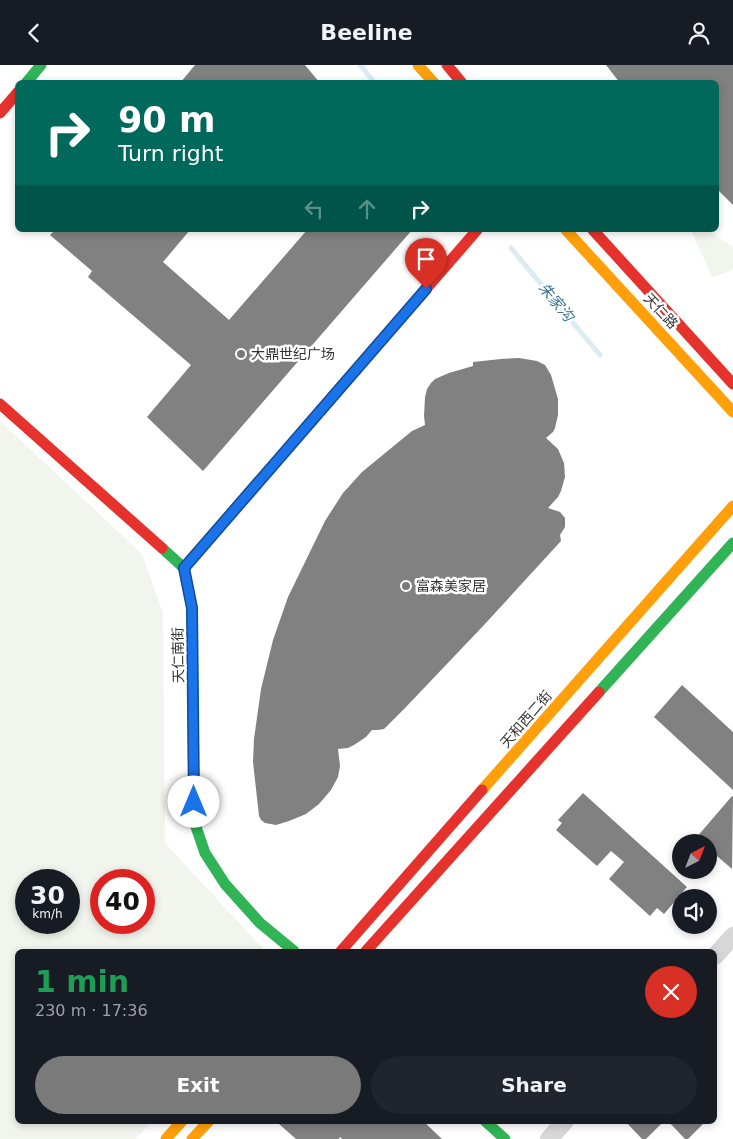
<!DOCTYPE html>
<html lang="en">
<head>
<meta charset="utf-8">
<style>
	body { margin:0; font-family:"DejaVu Sans","Noto Sans SC",sans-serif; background:#20242c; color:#f1f3f6; height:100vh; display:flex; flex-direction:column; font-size:19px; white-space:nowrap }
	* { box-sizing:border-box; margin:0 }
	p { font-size:16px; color:#9ea1a6 }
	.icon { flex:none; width:28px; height:28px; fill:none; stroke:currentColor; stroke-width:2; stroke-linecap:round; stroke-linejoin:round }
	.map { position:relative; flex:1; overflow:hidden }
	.drawer { position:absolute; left:15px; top:884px; width:702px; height:175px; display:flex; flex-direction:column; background:#171b24; border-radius:8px; box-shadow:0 2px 8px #0003 }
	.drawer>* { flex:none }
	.banner { position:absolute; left:15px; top:15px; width:704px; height:152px; border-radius:8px; box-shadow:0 2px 8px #0003; background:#00695c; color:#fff; overflow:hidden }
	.needle { width:32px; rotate:42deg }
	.tools { position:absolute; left:672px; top:769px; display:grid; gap:10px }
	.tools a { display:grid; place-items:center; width:45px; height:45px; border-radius:50%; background:#171b24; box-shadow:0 2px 8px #0003; font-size:25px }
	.speed { position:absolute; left:15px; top:804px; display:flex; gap:10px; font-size:25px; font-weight:700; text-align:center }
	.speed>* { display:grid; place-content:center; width:65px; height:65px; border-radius:50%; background:#171b24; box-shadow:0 2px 8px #0003; line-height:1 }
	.speed small { font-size:12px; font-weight:400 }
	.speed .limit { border:8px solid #d22; background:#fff; color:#111 }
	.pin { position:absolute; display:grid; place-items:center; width:42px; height:42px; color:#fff; margin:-51px -21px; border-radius:50% 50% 50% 0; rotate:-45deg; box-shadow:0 0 5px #0007 }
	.pin .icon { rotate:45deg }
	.me { position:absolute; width:55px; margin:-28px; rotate:0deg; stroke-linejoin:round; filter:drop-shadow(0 0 4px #0008) }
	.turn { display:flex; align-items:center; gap:18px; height:105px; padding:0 20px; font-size:22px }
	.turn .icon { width:65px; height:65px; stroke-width:2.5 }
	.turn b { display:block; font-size:35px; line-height:42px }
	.lanes { display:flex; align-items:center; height:48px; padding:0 20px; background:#0003; justify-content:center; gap:25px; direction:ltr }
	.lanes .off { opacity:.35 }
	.round { display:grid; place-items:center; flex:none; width:52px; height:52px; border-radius:26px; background:#20242c }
	.headline { display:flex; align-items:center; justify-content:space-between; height:85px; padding:0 20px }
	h1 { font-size:30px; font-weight:700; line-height:38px; color:#1e9e55 }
	.action { display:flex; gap:10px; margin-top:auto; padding:10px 20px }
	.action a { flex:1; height:58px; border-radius:30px; background:#7a7a7a; color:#fff; font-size:20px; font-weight:700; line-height:58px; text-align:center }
	.action a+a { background:#20242c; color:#f1f3f6 }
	header { display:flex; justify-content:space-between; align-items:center; height:65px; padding:0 20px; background:#171b24; font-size:22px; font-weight:700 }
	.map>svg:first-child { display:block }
	.green { fill:#f1f5ed; fill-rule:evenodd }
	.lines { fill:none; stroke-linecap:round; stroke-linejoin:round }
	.stream { stroke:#ddebf3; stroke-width:5 }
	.building { fill:#818181 }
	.street { stroke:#d7d7d7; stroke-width:18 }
	.fast { stroke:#30b455; stroke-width:11 }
	.slow { stroke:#ff9f0a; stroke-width:11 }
	.jam { stroke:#e5322d; stroke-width:11 }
	.route-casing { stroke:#114b97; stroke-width:12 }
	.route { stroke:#1a73e8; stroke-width:9 }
	.poi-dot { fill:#7a7a7a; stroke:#fff; stroke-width:2 }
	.labels { text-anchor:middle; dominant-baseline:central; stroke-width:5; stroke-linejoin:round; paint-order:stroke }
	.street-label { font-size:14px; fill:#333; stroke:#fff }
	.poi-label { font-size:14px; fill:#333; stroke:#fff; text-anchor:start }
	.water-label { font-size:15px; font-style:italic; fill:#3f7597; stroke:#fff }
</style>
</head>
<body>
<header><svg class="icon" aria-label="back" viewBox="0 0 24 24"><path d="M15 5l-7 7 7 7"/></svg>Beeline<svg class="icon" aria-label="person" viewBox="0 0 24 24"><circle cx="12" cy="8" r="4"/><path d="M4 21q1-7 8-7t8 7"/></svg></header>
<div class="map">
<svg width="733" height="1074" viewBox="0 0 733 1074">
	<rect width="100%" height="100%" fill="#fff"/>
	<!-- green -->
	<path class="green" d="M691,165H707L733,182V204L725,208L712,212Z
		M0,356L142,489L163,548L165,778L265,886H18V1056H152L136,1074H0ZM26,815H69V858H26ZM101,815H144V858H101Z"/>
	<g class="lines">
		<!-- stream -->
		<path class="stream" d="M360,0L375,18
			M511,183L600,290"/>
	</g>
	<!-- building -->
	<path class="building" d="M195,0H305L320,18H180Z
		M606,0H733V140L716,123V18H620Z
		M55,165H190L163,197L229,255L307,165H412L203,406L147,352L191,300L88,212L92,206L50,170Z
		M519,293L537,296L545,300L551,310L558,334V350L555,363L553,367L546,373L558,384L564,398L565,412L561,426L558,432L548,443L560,447L565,453V462L560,470L561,476L484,560L406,642L384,664L378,665H372L366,672L354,680L348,683L338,684L340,701L338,712L331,725L319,739L306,749L289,756L276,760L265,758L261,755L259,751L253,697L254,674L261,624L273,575L288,532L325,456L343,428L362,407L412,366L425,360L424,351L425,332L427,324L431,318L435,314L449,308L473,301V297L501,294Z
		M682,620L733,667V725L654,652Z
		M583,728L687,822L664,849L657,843L650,851L609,814L624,797L611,786L597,801L556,765L562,758L558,755Z
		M732,731L733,732L732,804L709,784V778H701L696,773Z
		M282,1056H423L442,1074H342L340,1072L339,1074H296L279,1059Z
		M625,1056H664L646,1074H642Z
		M668,1056H703L704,1058L688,1074H685Z"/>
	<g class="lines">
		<!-- street -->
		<path class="street" d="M715,891L733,871
			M549,1074L565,1056"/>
		<!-- fast -->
		<path class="fast" d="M26,18L41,0
			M162,483L184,503L192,543L194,756L205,788L225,819L260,858L294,886
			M599,627L733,478
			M485,1056L505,1074"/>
		<!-- slow -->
		<path class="slow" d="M418,0L434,18
			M566,165L733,347
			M184,503L426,224
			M482,725L733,441
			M166,1074L182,1056
			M192,1074L209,1056"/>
		<!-- jam -->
		<path class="jam" d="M447,0L462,18
			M0,48L18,27
			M593,165L733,319
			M426,224L477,165
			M0,339L162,483
			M341,886L482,725
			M366,886L599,627"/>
	</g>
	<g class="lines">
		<defs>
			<path id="route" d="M194,737L192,543L184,503L426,224"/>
		</defs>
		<!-- route casing -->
		<use href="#route" class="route-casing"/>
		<!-- route -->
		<use href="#route" class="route"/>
	</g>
	<!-- markers -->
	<g class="poi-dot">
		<circle cx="241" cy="289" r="5"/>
		<circle cx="406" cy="521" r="5"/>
	</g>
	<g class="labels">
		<!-- street labels -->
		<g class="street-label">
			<text transform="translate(661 246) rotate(47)">天仁路</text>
			<text transform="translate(178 590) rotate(-91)">天仁南街</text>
			<text transform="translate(526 654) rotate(-49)">天和西二街</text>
		</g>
		<!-- poi labels -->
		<g class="poi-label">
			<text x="251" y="289">大鼎世纪广场</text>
			<text x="416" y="521">富森美家居</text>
		</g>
		<!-- water labels -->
		<g class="water-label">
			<text transform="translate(556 237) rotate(50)">朱家沟</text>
		</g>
	</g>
</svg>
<div class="tools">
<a><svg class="needle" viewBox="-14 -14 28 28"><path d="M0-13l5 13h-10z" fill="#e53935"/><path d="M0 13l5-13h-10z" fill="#9ea1a6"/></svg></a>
<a><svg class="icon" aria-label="sound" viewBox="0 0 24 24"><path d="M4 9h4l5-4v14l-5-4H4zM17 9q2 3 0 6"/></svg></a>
</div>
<div class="speed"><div>30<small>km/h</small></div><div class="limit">40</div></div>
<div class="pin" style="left:426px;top:224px;background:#d93025"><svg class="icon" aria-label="arrive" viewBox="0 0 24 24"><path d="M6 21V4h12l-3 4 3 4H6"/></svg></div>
<svg class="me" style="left:194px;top:737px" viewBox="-20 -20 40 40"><circle r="19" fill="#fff"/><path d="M0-13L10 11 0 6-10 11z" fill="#1a73e8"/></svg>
<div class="banner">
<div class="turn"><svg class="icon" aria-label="right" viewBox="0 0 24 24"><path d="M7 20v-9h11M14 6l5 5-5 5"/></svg><div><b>90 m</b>Turn right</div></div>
<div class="lanes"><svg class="icon off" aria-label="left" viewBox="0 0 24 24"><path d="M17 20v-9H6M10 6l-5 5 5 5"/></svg><svg class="icon off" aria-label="ahead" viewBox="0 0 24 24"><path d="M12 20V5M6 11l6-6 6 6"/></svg><svg class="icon" aria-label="right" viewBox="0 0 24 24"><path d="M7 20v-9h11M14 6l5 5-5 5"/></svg></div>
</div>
<section class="drawer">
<div class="headline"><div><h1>1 min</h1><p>230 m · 17:36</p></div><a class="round" style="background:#d93025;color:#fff"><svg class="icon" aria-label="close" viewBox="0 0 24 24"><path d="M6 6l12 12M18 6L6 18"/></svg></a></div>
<div class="action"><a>Exit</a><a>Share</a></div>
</section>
</div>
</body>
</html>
